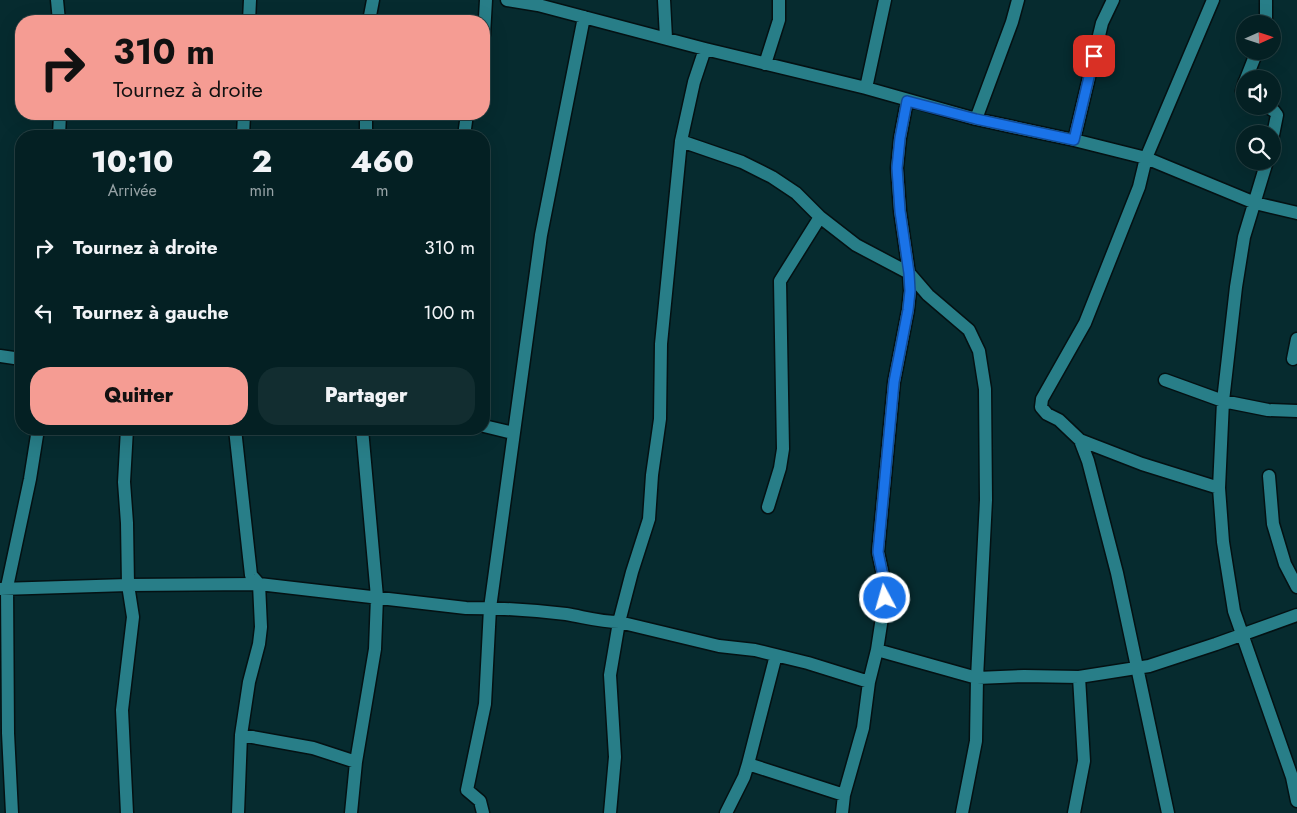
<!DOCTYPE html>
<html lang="fr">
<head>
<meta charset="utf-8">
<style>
	body { margin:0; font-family:Jost,sans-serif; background:#122d30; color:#f1f3f6; height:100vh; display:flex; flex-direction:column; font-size:19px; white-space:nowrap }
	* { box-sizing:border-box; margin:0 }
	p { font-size:16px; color:#97a3a6 }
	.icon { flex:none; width:28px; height:28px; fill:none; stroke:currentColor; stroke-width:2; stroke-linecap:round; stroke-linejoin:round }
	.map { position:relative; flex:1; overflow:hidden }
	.panel { position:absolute; left:15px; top:130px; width:475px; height:305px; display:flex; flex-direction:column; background:#042023; border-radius:20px; box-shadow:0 5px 20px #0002,0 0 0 1px #253e41 }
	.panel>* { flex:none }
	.banner { position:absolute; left:15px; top:15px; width:475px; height:105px; border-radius:20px; box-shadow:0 5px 20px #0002,0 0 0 1px #253e41; background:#f59c93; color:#111; overflow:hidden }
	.needle { width:32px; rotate:87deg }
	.buttons { position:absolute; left:1236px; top:15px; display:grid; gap:10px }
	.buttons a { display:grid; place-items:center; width:45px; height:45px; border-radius:50%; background:#042023; box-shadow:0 5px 20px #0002,0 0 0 1px #253e41; font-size:25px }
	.pin { position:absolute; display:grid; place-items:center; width:42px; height:42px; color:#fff; margin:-21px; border-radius:10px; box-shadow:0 2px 8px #0006 }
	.me { position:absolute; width:55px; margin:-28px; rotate:354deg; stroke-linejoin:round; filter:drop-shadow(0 0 4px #0008) }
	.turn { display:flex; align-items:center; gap:18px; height:105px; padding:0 15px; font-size:22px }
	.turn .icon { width:65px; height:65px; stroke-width:2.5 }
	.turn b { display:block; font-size:35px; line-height:42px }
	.eta { display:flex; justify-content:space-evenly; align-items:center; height:85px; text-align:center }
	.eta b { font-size:30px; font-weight:800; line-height:35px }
	.cta { display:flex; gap:10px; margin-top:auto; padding:10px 15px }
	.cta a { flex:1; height:58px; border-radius:20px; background:#f59c93; color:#111; font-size:20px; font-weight:800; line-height:58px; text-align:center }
	.cta a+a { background:#122d30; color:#f1f3f6 }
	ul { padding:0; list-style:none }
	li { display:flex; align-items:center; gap:15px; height:65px; padding:0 15px }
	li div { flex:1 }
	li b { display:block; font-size:19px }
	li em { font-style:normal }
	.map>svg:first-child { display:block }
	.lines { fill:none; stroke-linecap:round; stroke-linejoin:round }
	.minor-casing { stroke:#041113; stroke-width:15 }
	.minor { stroke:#287e88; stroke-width:12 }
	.route-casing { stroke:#114b97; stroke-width:12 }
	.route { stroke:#1a73e8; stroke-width:9 }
</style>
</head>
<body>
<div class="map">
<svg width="1297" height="813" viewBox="0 0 1297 813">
	<rect width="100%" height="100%" fill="#062b2f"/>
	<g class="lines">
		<defs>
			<path id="minor" d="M57,0L59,21
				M507,0L538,5L705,49L866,88L976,119L1074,140L1146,158L1255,203L1297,213
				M664,0L666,38
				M249,21L250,0
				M369,21L373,0
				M1266,24V0
				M484,35L486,0
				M765,64L779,20V0
				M1246,79L1257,51
				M1245,81L1242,91L1245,94
				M866,88L885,0
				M1266,106L1274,111L1277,115L1272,140
				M976,119L1012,22L1018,0
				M59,136L60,114
				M243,136L244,114
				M366,136V114
				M464,136L467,114
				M1074,140L1102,23L1113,0
				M681,141L742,162L772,177L796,193L820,217L856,245L909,273L928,295L969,330L979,351L985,389L986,500L977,678L976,741L962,813
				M1267,161L1244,237L1236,287L1223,401L1219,488L1223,542L1234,611L1292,777L1297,801
				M0,356L21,359
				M1293,359L1297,339
				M1165,380L1223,401L1268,410L1297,411
				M484,426L513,433
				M235,429L251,575L259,584L261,627L259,644L249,682L241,735L238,813
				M1080,440L1142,464L1219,488
				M1269,476L1273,524L1285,564L1297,587
				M768,507L780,468L783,449L780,281L820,217
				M0,589L128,585L259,584L466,608C499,608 533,610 566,614C584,617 601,622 619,622L719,646L755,650L808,663L869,682
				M877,650L977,678L1024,676L1079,677L1149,666L1216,644L1297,615
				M241,735L313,748L356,762
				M748,764L844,795
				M12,813L8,733L7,587L30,479L38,429
				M127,813L122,710L133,617L128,585L127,523L124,482L127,429
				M351,813L356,762L375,649L377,597L362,429
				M483,813L480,801L467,790L485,704L490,608L541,235L584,17
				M610,813L615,757L610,675L619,622L632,572L649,519L652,475L660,419L661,344L681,141L694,82L705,49
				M726,813L744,777L748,764L776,655
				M842,813L844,795L863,728L869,682L877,650L885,598L883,575L878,552L894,382L908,310L910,291L909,273L900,211L897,168L900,138L907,101
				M1074,813L1084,761L1079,677
				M1168,813L1117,573L1088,461L1080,440L1059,420L1047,414L1041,407L1042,399L1085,323L1139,187L1146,158L1213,0"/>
		</defs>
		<!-- minor casing -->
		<use href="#minor" class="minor-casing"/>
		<!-- minor -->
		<use href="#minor" class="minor"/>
	</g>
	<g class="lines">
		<defs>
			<path id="route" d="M885,598L883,576L878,552L894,382L908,310L910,291L909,273L900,211L897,168L900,138L907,101L976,119L1074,140L1094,56"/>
		</defs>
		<!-- route casing -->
		<use href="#route" class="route-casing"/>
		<!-- route -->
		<use href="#route" class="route"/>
	</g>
</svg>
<div class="buttons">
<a><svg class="needle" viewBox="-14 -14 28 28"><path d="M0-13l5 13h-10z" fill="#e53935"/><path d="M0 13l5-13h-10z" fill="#97a3a6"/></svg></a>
<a><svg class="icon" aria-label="sound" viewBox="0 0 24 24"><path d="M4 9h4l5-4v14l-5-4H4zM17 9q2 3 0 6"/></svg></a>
<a><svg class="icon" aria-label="search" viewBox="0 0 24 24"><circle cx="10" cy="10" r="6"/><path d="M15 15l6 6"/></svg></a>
</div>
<div class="pin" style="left:1094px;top:56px;background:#d93025"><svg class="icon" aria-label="arrive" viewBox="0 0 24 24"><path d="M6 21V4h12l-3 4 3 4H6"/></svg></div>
<svg class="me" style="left:885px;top:598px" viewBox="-20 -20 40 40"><circle r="17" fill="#1a73e8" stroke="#fff" stroke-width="3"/><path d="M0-11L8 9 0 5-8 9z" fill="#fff"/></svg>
<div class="banner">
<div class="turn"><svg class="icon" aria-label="right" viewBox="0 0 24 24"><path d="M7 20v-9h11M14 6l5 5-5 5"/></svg><div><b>310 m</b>Tournez à droite</div></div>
</div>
<section class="panel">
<div class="eta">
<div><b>10:10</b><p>Arrivée</p></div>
<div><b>2</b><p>min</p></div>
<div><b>460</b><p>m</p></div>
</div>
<ul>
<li><svg class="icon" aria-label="right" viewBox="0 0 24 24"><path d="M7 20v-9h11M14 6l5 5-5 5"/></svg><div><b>Tournez à droite</b></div><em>310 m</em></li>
<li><svg class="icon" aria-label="left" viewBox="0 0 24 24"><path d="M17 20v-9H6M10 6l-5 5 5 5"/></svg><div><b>Tournez à gauche</b></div><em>100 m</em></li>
</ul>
<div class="cta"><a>Quitter</a><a>Partager</a></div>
</section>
</div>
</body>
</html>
